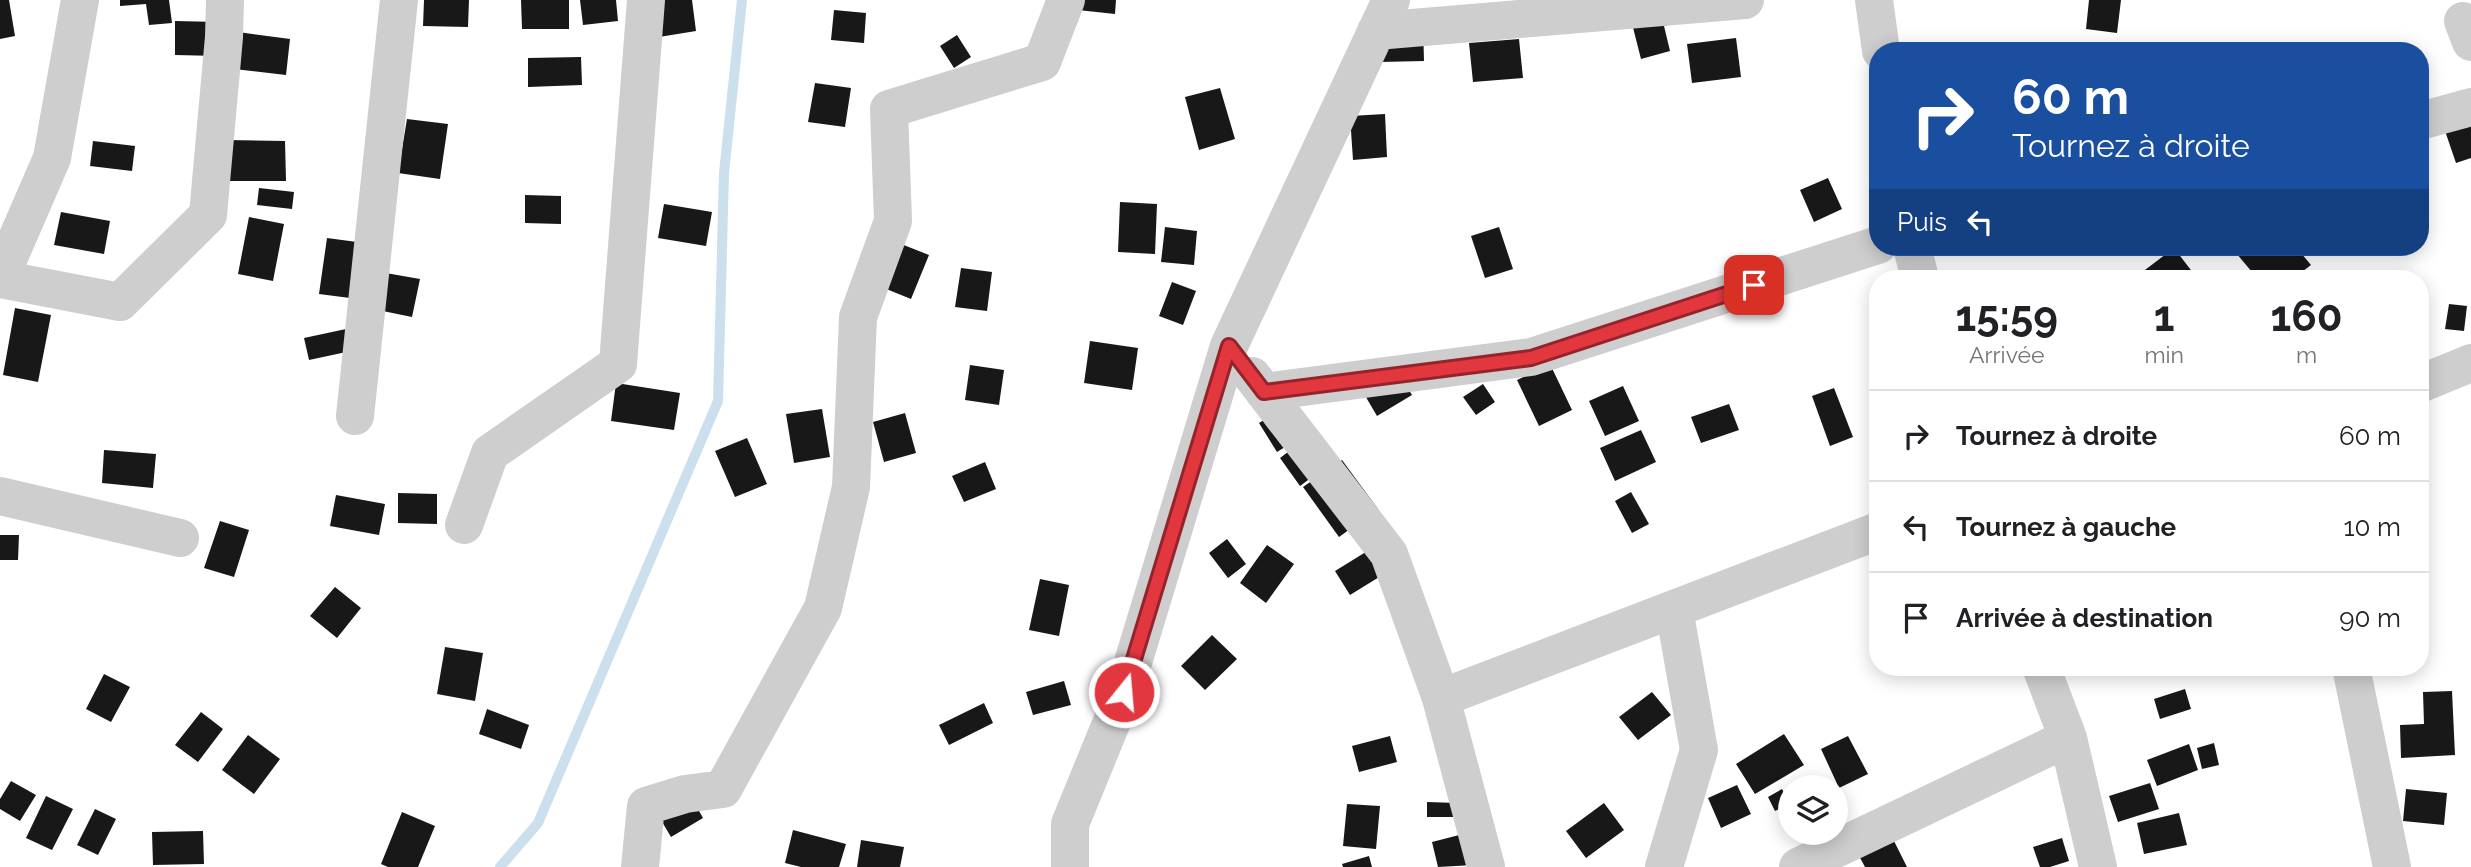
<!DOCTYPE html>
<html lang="fr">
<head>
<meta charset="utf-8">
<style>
	body { margin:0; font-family:Raleway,sans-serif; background:#f2f2f2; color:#202124; height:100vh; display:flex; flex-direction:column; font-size:26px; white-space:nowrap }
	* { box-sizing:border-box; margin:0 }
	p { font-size:23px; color:#757577 }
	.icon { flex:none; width:38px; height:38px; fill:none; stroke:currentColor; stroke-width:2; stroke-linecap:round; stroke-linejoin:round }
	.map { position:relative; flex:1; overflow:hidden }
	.panel { position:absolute; left:1869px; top:270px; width:560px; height:406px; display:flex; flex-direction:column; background:#fff; border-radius:28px; box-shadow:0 4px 18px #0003 }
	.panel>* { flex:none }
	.hud { position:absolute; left:1869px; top:42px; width:560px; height:214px; border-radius:28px; box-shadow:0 4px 18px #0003; background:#1a4fa0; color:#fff; overflow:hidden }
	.fabs { position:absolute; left:1778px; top:775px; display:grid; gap:14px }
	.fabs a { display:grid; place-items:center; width:70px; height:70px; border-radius:50%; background:#fff; box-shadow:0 4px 18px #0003; font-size:35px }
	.pin { position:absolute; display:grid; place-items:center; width:60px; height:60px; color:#fff; margin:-30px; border-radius:14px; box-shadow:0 4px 10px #0006 }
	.me { position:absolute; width:77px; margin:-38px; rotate:17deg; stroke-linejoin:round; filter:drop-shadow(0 0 5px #0008) }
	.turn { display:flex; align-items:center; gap:24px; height:147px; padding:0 28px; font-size:32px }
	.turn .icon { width:91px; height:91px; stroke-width:2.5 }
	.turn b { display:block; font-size:49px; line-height:60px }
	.then { display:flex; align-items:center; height:66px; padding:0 28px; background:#0003; gap:14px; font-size:26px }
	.eta { display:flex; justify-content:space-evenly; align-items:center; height:119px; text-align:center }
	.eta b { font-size:42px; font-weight:700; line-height:49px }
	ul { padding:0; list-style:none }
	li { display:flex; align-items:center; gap:21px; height:91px; padding:0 28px; border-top:2px solid #e0e0e0 }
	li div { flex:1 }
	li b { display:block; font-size:26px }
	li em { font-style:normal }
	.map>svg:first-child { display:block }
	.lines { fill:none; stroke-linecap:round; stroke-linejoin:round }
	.stream { stroke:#ccdfec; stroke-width:10 }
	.building { fill:#181818 }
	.minor { stroke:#cecece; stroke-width:38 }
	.route-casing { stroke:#94242a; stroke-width:18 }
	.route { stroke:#e33740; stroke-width:12 }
</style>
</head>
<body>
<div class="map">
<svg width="2471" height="867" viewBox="0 0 2471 867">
	<rect width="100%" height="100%" fill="#fff"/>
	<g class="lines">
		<!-- stream -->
		<path class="stream" d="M500,867L538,823L718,401L724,173L742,0"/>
	</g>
	<!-- building -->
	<path class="building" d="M0,0H9L15,36L0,39Z
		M120,0H169L172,23L149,25L146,4L120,6Z
		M424,0H469L468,27L423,26Z
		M521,0H569V29H522Z
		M580,0H616L618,21L583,25Z
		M653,0H692L696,31L659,37Z
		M1079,0H1116L1115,14L1078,10Z
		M2089,0H2121L2117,33L2086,29Z
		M1628,8L1679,22L1664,26L1670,51L1641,59Z
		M834,10L866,13L864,43L831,40Z
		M175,21L219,22L218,56L175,55Z
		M1379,23H1423L1424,61L1380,62Z
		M238,32L290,39L286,75L234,69Z
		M957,35L971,57L954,68L940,46Z
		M1736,38L1741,77L1692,83L1687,44Z
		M1519,39L1523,78L1473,82L1469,43Z
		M581,57L582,85L528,87V58Z
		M815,83L851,88L845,127L808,122Z
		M1220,88L1235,139L1199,150L1185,97Z
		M1385,114L1387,157L1353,160L1350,116Z
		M407,119L448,124L440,179L398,173Z
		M2471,119V158L2456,163L2444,128Z
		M226,140L285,141L286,181H226Z
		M93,141L135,146L132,171L90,166Z
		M1828,178L1842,209L1814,222L1800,190Z
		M259,188L294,192L292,209L257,205Z
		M525,195L561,196V224L525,223Z
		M1120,202L1157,204L1155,254L1118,252Z
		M664,204L712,212L706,246L658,238Z
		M61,212L110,221L104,254L54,245Z
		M249,217L284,224L273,281L238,274Z
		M1165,227L1197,231L1194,265L1161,262Z
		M1499,227L1513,269L1485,278L1471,236Z
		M327,238L357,242L350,298L319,294Z
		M891,240L929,255L911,299L874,284Z
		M2231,247H2296L2311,265L2294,278H2257Z
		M2174,248L2197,278H2139L2137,276Z
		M961,268L992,272L987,311L955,307Z
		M380,272L420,279L412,317L373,309Z
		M1172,282L1196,291L1183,325L1159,316Z
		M2449,304L2467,306L2464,331L2445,329Z
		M15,308L51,315L38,382L3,375Z
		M346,329L351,351L309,360L304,338Z
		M1090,341L1138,348L1132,390L1084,383Z
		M1550,364L1572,410L1539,426L1517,380Z
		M970,365L1004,370L999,405L965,400Z
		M1395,367L1412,395L1377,416L1360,387Z
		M616,383L680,393L674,430L611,421Z
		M1483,384L1495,402L1476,415L1463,397Z
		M1623,386L1639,421L1605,436L1589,401Z
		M1834,388L1853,437L1830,446L1812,396Z
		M1729,404L1739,430L1701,443L1691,417Z
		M822,409L830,457L794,463L786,414Z
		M1280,410L1298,439L1277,452L1259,423Z
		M905,413L916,453L884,462L873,422Z
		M1317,430L1338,458L1300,486L1280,458Z
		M1641,430L1656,462L1615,481L1600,448Z
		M747,438L767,484L735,497L715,451Z
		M104,450L156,454L153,488L102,483Z
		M1342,460L1378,509L1339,537L1303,487Z
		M985,462L996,489L964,502L952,476Z
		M1631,492L1649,524L1632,533L1615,501Z
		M398,493L437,494V524L398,523Z
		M336,495L385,504L379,535L330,526Z
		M220,521L249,530L234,577L204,568Z
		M0,535H19L18,560H0Z
		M1227,539L1246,564L1228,578L1209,553Z
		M1382,542L1397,566L1350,595L1335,571Z
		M1267,545L1294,564L1266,603L1240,583Z
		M1040,579L1069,585L1059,636L1029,630Z
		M335,587L361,608L337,638L310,616Z
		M1212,635L1237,659L1205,690L1181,666Z
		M445,647L483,653L475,701L437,694Z
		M104,674L130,687L111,722L86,709Z
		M1064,681L1071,705L1033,715L1026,692Z
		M2185,689L2191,709L2160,719L2154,699Z
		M2452,691L2455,755L2401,758L2400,725L2424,724L2423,692Z
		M1652,692L1671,715L1638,740L1619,717Z
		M984,703L993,723L949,745L939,725Z
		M487,709L529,725L521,749L479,734Z
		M201,712L223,729L198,762L175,745Z
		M1784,734L1804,765L1755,794L1736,764Z
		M248,735L280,759L254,794L222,770Z
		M1390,736L1397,762L1359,772L1352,746Z
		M1848,736L1868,774L1839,788L1821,749Z
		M2214,743L2219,765L2202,769L2197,748Z
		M2189,744L2198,770L2157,786L2147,760Z
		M681,779L703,818L671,837L648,798Z
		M11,781L36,795L20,821L0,809V799Z
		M2150,783L2159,809L2118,822L2109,796Z
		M1737,785L1751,814L1721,828L1708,798Z
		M1782,789L1790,804L1775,811L1768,797Z
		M2406,789L2447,793L2444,825L2403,821Z
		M46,796L73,809L52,850L26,838Z
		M1427,802L1458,803L1459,817H1427Z
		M1604,803L1624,830L1586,858L1566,831Z
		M1347,804L1380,806L1376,849L1343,846Z
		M95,809L116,819L98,855L77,845Z
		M402,812L435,826L418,867H388L381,864Z
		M2179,813L2187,845L2144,854L2137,823Z
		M793,830L846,844L839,867H801L785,863Z
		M203,831L204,864L153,865L152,832Z
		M1467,833L1474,865L1438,867L1432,842Z
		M1892,837L1907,867H1865L1858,854Z
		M2062,838L2069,861L2050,867H2040L2033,847Z
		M861,840L904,847L900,867H857Z
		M1369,856L1372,867H1343L1342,864Z"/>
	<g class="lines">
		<!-- minor -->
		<path class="minor" d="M1874,0L1881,51
			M2463,21L2471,42
			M1376,31L1745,0
			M2420,121L2471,107
			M1912,247L1920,278
			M0,278L52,158L80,0
			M0,279L120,302L208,215L224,37L225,0
			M1252,376L1389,554L1441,698L1486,867
			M2420,384L2471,363
			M1264,392L1531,357L1878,245
			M355,416L399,0
			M0,496L180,538
			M464,525L490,453L618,364L646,0
			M2041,667L2068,738L2098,867
			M2351,667L2392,867
			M1441,698L1878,531
			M640,867L646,806L685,794L723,789L823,608L851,487L858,317L893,221L889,109L1042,62L1066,0
			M1070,867V824L1124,692L1229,346L1391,0
			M1664,867L1699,750L1674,609
			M1798,867L2068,738"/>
	</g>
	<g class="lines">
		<defs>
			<path id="route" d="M1124,692L1229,346L1264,392L1531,358L1754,285"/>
		</defs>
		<!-- route casing -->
		<use href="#route" class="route-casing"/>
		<!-- route -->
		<use href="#route" class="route"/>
	</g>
</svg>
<div class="fabs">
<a><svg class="icon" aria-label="layers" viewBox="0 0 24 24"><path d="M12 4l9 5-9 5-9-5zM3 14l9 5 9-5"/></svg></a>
</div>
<div class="pin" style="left:1754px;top:285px;background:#d93025"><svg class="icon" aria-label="arrive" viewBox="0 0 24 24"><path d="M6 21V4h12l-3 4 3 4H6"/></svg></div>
<svg class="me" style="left:1124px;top:692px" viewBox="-20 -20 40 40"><circle r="17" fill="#e33740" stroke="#fff" stroke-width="3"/><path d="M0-11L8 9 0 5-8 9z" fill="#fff"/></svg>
<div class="hud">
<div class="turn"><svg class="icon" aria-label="right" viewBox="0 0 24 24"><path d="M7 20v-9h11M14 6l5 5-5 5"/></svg><div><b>60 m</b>Tournez à droite</div></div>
<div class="then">Puis<svg class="icon" aria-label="left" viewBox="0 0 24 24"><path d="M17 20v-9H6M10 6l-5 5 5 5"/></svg></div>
</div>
<section class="panel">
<div class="eta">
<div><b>15:59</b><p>Arrivée</p></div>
<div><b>1</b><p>min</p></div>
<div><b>160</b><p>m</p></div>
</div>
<ul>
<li><svg class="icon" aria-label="right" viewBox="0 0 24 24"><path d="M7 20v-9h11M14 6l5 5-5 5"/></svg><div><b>Tournez à droite</b></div><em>60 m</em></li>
<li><svg class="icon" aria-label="left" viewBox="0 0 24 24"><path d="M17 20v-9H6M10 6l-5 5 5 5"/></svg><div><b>Tournez à gauche</b></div><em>10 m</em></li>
<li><svg class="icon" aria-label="arrive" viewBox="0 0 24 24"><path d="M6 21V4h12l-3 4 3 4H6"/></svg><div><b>Arrivée à destination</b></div><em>90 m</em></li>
</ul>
</section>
</div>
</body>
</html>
